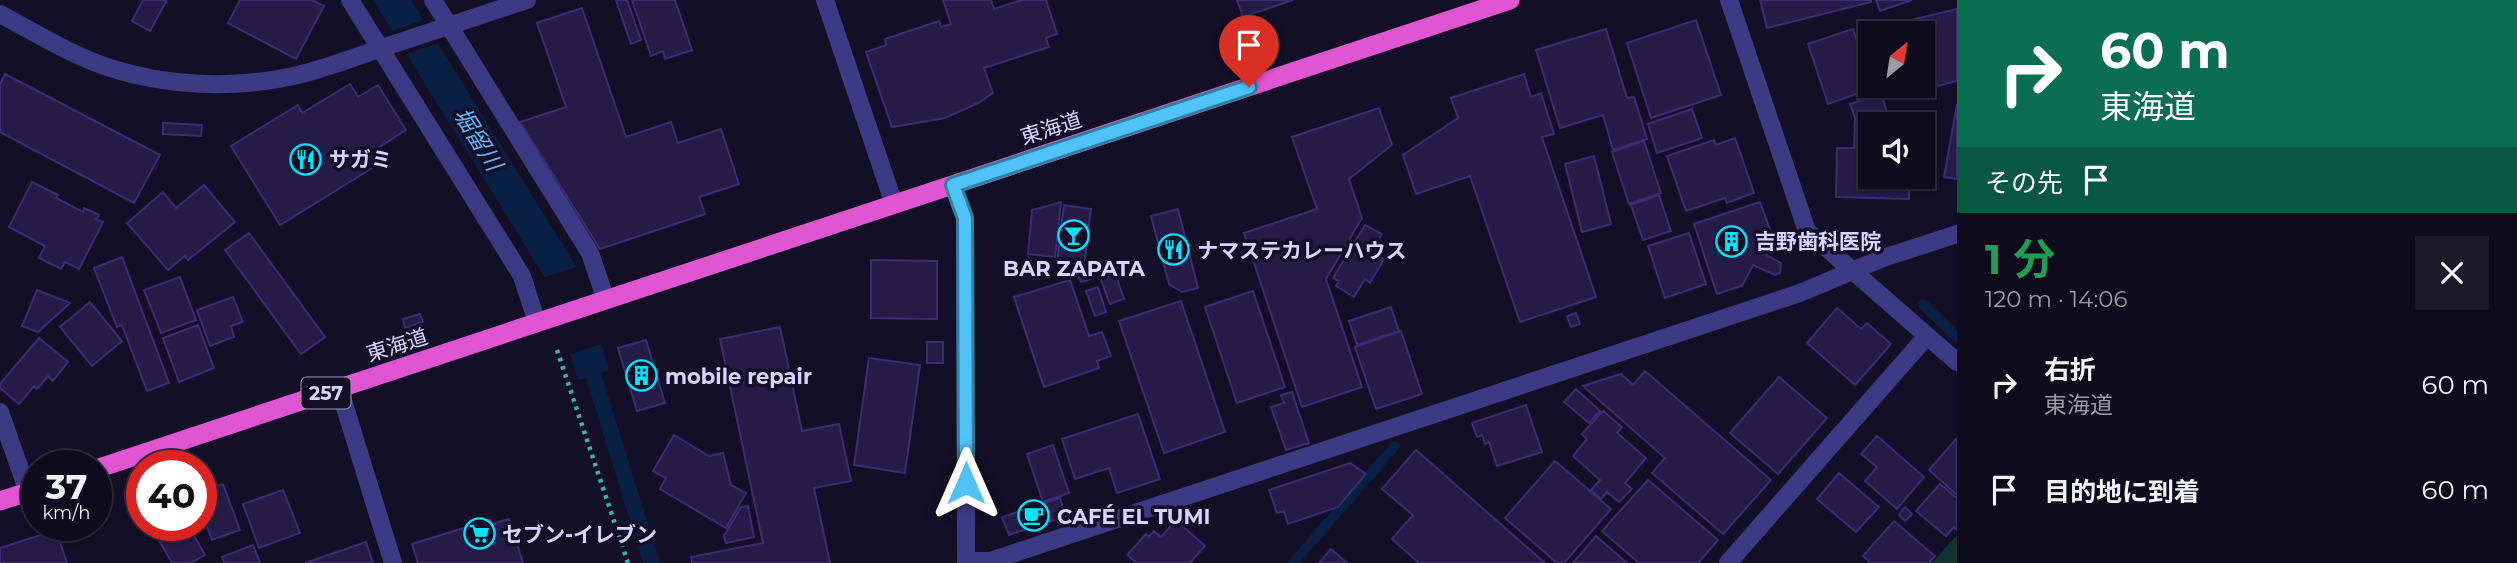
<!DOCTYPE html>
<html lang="ja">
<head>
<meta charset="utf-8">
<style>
	body { margin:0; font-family:Montserrat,"Noto Sans JP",sans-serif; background:#1c1929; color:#f1f3f6; height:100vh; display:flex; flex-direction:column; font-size:26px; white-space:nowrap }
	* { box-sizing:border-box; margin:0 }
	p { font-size:23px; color:#9b9ba3 }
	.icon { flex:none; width:38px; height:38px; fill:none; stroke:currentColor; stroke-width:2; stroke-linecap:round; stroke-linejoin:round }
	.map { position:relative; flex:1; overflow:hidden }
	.details { display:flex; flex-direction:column; background:#0e0b1c; width:560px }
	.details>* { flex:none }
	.hud { background:#0b6e4f; color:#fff; overflow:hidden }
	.needle { width:46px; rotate:30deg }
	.controls { position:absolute; left:1858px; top:21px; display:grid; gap:14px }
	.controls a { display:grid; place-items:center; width:77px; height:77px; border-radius:0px; background:#0e0b1c; box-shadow:0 2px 5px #0004,0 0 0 2px #2e2b3b; font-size:35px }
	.speed { position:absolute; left:21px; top:450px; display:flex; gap:14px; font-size:35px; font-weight:700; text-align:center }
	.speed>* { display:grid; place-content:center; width:91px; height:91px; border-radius:50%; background:#0e0b1c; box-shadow:0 2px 5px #0004,0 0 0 2px #2e2b3b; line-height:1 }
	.speed small { font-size:18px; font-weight:400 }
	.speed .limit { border:10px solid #d22; background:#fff; color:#111 }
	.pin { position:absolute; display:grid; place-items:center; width:60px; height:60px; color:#fff; margin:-72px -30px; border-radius:50% 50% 50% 0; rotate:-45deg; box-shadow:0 0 7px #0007 }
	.pin .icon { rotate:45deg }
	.me { position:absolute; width:77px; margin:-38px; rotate:0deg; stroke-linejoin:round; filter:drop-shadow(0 0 5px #0008) }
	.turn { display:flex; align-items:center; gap:24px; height:147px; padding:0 28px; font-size:32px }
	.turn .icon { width:91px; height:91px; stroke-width:2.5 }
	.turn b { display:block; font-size:49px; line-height:60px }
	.then { display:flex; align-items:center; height:66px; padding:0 28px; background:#0003; gap:14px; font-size:26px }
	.round { display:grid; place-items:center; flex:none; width:74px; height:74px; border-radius:0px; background:#1c1929 }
	.summary { display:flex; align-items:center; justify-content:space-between; height:119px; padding:0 28px }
	h1 { font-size:42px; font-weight:700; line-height:52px; color:#1e9e55 }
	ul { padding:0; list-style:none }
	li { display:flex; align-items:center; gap:21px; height:105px; padding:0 28px }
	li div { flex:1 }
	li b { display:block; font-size:26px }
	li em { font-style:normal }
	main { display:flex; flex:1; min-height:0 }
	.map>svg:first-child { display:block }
	.green { fill:#12302f }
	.water { fill:#0a1f44 }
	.pier { fill:#130f26 }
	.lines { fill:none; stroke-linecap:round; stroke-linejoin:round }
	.stream { stroke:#0a1f44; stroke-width:10 }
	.building { fill:#241b47; stroke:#3b2d73; stroke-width:2 }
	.path { stroke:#2fb8b0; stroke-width:4.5; stroke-dasharray:3.5 5; stroke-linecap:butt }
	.minor { stroke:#3d3a85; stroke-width:18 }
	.tertiary { stroke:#3d3a85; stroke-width:18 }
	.trunk { stroke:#e055d1; stroke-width:19 }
	.route-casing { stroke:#337fa1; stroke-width:18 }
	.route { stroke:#4fc3f7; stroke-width:12 }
	.labels { text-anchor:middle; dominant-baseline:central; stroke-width:7; stroke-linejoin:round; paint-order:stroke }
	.shield { fill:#130f26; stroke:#9e99be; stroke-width:2 }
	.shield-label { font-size:19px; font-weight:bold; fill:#d9d4ff }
	.street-label { font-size:21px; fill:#d9d4ff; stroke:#130f26 }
	.poi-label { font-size:21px; font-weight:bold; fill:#d9d4ff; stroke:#130f26; text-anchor:start }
	.water-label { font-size:23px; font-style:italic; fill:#62b6ff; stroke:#130f26 }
</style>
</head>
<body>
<main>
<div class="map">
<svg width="1957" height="563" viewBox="0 0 1957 563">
	<rect width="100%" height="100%" fill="#130f26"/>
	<!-- green -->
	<path class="green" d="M1957,535V563H1932Z"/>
	<!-- water -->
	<path class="water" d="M373,0H411L579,271L609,370L601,373L660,563H643L586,378L578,380L549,284Z"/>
	<!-- pier -->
	<path class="pier" d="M427,19L442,42L403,55L388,32Z
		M579,266L604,343L568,355L543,278Z"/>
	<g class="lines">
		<!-- stream -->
		<path class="stream" d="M1923,304L1957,337
			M1293,563L1395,446"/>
	</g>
	<!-- building -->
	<path class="building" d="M143,0H167L150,31L132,21Z
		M240,0H312L324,6L296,59L228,23Z
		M616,0H627L641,40L631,44Z
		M632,0H675L692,50L665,59L663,51L651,56Z
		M943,0H991L994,9L1022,0H1046L1057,34L1046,38L1049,47L984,68L993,93L978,103L945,118L892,127L866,52L886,45L885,39L939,21L941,27L951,24Z
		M1237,0H1293L1243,17Z
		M1760,0H1871V2L1767,28Z
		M1876,0H1912L1880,11Z
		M582,8L626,137L671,122L678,143L721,129L739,184L699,197L705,214L600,249L520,122L566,107L537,23Z
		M1957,9V81L1911,93L1909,86H1923V33H1896L1894,24Z
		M1696,20L1721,95L1651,118L1627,43Z
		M1887,20L1892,33H1874L1872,25Z
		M1606,29L1627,98L1634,97L1647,139L1613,150L1603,115L1560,128L1536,50Z
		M1853,29L1873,88L1828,104L1808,44Z
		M5,74L160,155L134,203L0,132V84Z
		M1524,74L1531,97L1541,93L1554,134L1542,137L1596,297L1520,322L1470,176L1416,194L1403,155L1458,118L1451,98Z
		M350,84L358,97L378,85L406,130L370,153L377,165L280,225L231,146L298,105L302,113Z
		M1881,94L1891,124H1871V177H1909V199L1836,197L1837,148H1854L1855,118L1850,104Z
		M1957,104V179L1944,177Z
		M1379,108L1392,145L1349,179L1362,218L1326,279L1362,387L1302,407L1244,233L1317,209L1292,137Z
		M1692,109L1702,138L1657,153L1648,124Z
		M163,123L202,125L201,136L163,134Z
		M1735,138L1754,193L1727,203L1725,198L1686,211L1667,156L1714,140L1716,145Z
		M1644,141L1661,193L1629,204L1612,152Z
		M1594,156L1611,224L1582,232L1565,164Z
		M32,182L58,195L56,198L83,212L84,208L99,215L96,219L103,222L79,269L65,262L61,269L39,258L45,246L9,227Z
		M204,185L235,222L188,260L185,256L168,270L127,223L163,192L176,208Z
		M1659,195L1671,231L1643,240L1631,205Z
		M1061,202L1055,257L1028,254L1032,210Z
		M1760,202L1770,230L1759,251L1781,263L1780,273L1775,275L1753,265L1742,286L1717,294L1694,224Z
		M1064,205L1091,209L1084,267L1057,263Z
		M1178,209L1198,288L1182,292L1169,284L1151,216Z
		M1365,225L1382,234L1377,241L1385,246L1379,256L1384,259L1370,283L1365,279L1354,297L1336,286L1339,281L1333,278Z
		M249,233L325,337L301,354L225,250Z
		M1689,233L1706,284L1665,298L1648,246Z
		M122,257L169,383L147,391L122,325L117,327L94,268Z
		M871,260L937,261V319L871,318Z
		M1088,271L1091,279L1081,282L1078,274Z
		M1115,272L1124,299L1110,304L1100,277Z
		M180,277L196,320L161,333L144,290Z
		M1070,280L1089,336L1102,332L1111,356L1097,361L1099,368L1044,387L1014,297Z
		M1098,287L1106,312L1095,316L1086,291Z
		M37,290L70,303L38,332L22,326Z
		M1253,291L1285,387L1237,403L1205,307Z
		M233,297L243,322L231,326L234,337L210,346L197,310Z
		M1181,301L1225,432L1164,453L1119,321Z
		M90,302L122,341L92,366L60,327Z
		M1391,307L1399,331L1357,345L1349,321Z
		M1837,308L1861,329L1867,323L1891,344L1855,385L1807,343Z
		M1576,313L1580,324L1571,327L1567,316Z
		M420,314L423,322L405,328L403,319Z
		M198,325L214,368L179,382L163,338Z
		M780,327L802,431L839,424L851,481L814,488L830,563H692L691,557L763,543L720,339Z
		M1401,331L1422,394L1376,409L1355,347Z
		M39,338L68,362L53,381L48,376L37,389L34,386L19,404L0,388V384Z
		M646,340L665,403L637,411L618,348Z
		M927,342H943V363H927Z
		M869,358L920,365L905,473L854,465Z
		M1645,371L1771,480L1723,534L1652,473L1665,458L1583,386L1621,374L1633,385Z
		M1779,377L1827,418L1778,474L1730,433Z
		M1576,389L1600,411L1589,423L1564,402Z
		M1292,392L1309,443L1286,450L1271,407L1284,403L1281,395Z
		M1526,405L1542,452L1497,466L1489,442L1485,444L1482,435L1477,437L1472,423Z
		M1603,411L1622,427L1617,433L1646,458L1625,483L1632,489L1619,502L1607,492L1601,499L1591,490L1600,480L1573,456L1587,439L1582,434Z
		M1138,414L1160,479L1117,493L1109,468L1075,479L1062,439Z
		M674,435L709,456L723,453L731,485L746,493L726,528L660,489L666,478L653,471Z
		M1877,436L1924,477L1897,509L1865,481L1877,467L1861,454Z
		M1957,438V495L1929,470Z
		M1053,445L1069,493L1043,502L1027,454Z
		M1416,450L1545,563H1419L1392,539L1413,515L1382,489Z
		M1555,461L1611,509L1564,563H1557L1505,518Z
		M1350,463L1366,474L1338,507L1288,524L1284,511L1277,513L1269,490Z
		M1839,473L1879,507L1856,532L1817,499Z
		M1648,480L1718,540L1698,563H1639L1602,531Z
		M223,484L240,530L212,540L201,510V492Z
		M1940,484L1957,498V530L1954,527L1946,536L1916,511Z
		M283,490L300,533L259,548L243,504Z
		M1060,498L1066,516L1009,535L1002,517Z
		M748,506L754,537L726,543L724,536L741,507Z
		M1905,507L1912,514L1905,521L1899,515Z
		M509,519L523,563H418L412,544L490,520L492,524Z
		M1176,520L1205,546L1190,563H1137L1127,555L1146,534L1149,537L1154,531L1161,537Z
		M1894,521L1935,556L1929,563H1871L1863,556Z
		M150,525H188L205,555L191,563H172Z
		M56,530L67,563H0V548Z
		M1596,536L1627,563H1573Z
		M366,542L373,563H305Z
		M253,545L260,563H224L222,557Z
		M1331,549L1347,563H1319Z"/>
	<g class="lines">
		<!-- path -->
		<path class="path" d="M557,350L628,563"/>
		<!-- minor -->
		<path class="minor" d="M350,0L522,276L537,323
			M433,0L590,253L606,300
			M825,0L894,204
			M1729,0L1807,231L1957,362
			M0,14C36,33 71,55 110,68C167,86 230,89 289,77C324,70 357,56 391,45C436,30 482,15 527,0
			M339,388L393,563
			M0,412L28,492
			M966,561H990L1800,293L1883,258L1957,234
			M1728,563L1927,336"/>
		<!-- tertiary -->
		<path class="tertiary" d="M953,185L965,218L966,563"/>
		<!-- trunk -->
		<path class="trunk" d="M96,469L1510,0
			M0,501L37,489"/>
	</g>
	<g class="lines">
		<defs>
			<path id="route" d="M966,483L965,218L953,185L1249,87"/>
		</defs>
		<!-- route casing -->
		<use href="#route" class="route-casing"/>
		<!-- route -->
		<use href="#route" class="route"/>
	</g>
	<!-- icons -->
	<defs>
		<symbol id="restaurant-ring" viewBox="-11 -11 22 22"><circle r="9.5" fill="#130f26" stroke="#00e5ff" stroke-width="1.5"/><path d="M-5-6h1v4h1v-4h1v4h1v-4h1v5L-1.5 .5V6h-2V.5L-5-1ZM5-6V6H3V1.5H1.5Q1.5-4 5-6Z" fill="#00e5ff"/></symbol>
		<symbol id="bar-ring" viewBox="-11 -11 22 22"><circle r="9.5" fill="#130f26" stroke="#00e5ff" stroke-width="1.5"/><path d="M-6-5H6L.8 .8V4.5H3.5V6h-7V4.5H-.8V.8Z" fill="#00e5ff"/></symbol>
		<symbol id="building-ring" viewBox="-11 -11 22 22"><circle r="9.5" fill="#130f26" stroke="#00e5ff" stroke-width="1.5"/><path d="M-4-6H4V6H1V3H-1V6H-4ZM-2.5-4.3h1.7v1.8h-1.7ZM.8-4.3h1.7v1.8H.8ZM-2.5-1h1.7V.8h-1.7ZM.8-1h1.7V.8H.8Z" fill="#00e5ff"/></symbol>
		<symbol id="cafe-ring" viewBox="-11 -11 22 22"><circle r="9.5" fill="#130f26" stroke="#00e5ff" stroke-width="1.5"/><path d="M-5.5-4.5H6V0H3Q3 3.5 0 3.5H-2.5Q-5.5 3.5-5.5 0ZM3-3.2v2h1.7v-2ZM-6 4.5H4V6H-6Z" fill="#00e5ff"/></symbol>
		<symbol id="supermarket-ring" viewBox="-11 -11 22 22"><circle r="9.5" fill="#130f26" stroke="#00e5ff" stroke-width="1.5"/><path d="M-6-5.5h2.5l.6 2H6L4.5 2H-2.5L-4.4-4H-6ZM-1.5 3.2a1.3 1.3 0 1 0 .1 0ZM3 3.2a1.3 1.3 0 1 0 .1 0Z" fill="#00e5ff"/></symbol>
	</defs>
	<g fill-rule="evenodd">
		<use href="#restaurant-ring" x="288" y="142" width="35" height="35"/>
		<use href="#bar-ring" x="1056" y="218" width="35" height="35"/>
		<use href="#building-ring" x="1714" y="224" width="35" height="35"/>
		<use href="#restaurant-ring" x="1156" y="232" width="35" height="35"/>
		<use href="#building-ring" x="624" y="358" width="35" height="35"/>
		<use href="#cafe-ring" x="1016" y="498" width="35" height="35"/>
		<use href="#supermarket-ring" x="462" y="516" width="35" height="35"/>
	</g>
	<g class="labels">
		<!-- shield labels -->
		<rect class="shield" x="301.5" y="377.5" width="49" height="31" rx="5"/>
		<g class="shield-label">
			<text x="326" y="393">257</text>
		</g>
		<!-- street labels -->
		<g class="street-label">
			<text transform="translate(1051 128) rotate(-18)">東海道</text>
			<text transform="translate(397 345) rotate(-18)">東海道</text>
		</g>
		<!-- poi labels -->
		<g class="poi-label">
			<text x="329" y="159">サガミ</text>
			<text x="1755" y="241">吉野歯科医院</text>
			<text x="1197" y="250">ナマステカレーハウス</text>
			<text x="1074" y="268" text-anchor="middle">BAR ZAPATA</text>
			<text x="665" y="376">mobile repair</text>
			<text x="1057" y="516">CAFÉ EL TUMI</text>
			<text x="502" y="534">セブン-イレブン</text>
		</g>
		<!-- water labels -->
		<g class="water-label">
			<text transform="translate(478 139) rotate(58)">堀留川</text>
		</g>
	</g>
</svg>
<div class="controls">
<a><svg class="needle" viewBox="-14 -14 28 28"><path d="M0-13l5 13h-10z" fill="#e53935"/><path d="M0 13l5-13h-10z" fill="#9b9ba3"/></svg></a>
<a><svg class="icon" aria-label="sound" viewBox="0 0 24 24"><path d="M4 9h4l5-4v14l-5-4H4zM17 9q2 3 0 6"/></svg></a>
</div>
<div class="speed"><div>37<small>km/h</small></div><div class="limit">40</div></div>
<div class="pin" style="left:1249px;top:87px;background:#d93025"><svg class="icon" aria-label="arrive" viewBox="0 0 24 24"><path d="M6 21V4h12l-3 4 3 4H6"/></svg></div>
<svg class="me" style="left:966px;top:483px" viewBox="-20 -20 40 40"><path d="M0-17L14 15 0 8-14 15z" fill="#4fc3f7" stroke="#fff" stroke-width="4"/></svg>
</div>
<section class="details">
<div class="hud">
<div class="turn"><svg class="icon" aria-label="right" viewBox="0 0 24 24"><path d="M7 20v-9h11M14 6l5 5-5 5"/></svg><div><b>60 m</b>東海道</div></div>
<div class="then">その先<svg class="icon" aria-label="arrive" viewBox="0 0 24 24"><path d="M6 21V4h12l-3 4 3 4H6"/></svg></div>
</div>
<div class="summary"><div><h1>1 分</h1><p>120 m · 14:06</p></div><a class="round"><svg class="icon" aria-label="close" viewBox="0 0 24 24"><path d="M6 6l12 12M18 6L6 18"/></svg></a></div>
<ul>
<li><svg class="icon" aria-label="right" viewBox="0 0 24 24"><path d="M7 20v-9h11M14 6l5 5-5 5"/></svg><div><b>右折</b><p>東海道</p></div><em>60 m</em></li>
<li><svg class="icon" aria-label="arrive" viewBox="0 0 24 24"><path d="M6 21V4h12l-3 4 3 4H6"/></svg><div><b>目的地に到着</b></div><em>60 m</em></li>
</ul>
</section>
</main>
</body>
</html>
